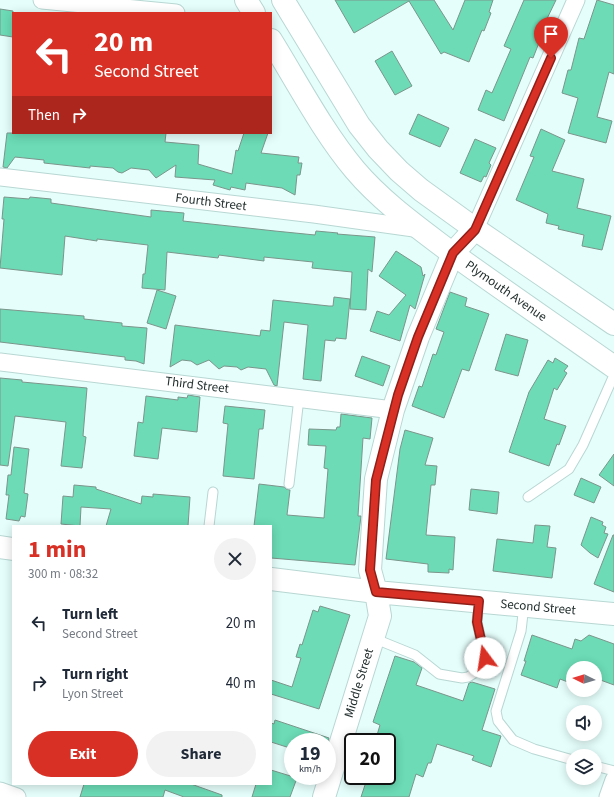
<!DOCTYPE html>
<html lang="en">
<head>
<meta charset="utf-8">
<style>
	body { margin:0; font-family:"Source Sans 3",sans-serif; background:#f2f2f3; color:#1f2937; height:100vh; display:flex; flex-direction:column; font-size:15px; white-space:nowrap }
	* { box-sizing:border-box; margin:0 }
	p { font-size:13px; color:#747a83 }
	.icon { flex:none; width:22px; height:22px; fill:none; stroke:currentColor; stroke-width:2; stroke-linecap:round; stroke-linejoin:round }
	.map { position:relative; flex:1; overflow:hidden }
	.side { position:absolute; left:12px; top:525px; width:260px; height:260px; display:flex; flex-direction:column; background:#fff; border-radius:0px; box-shadow:0 2px 10px #0003 }
	.side>* { flex:none }
	.guide { position:absolute; left:12px; top:12px; width:260px; height:122px; border-radius:0px; box-shadow:0 2px 10px #0003; background:#d93025; color:#fff; overflow:hidden }
	.needle { width:26px; rotate:275deg }
	.tools { position:absolute; left:566px; top:661px; display:grid; gap:8px }
	.tools a { display:grid; place-items:center; width:36px; height:36px; border-radius:50%; background:#fff; box-shadow:0 2px 10px #0003; font-size:20px }
	.speed { position:absolute; left:284px; top:733px; display:flex; gap:8px; font-size:20px; font-weight:700; text-align:center }
	.speed>* { display:grid; place-content:center; width:52px; height:52px; border-radius:50%; background:#fff; box-shadow:0 2px 10px #0003; line-height:1 }
	.speed small { font-size:10px; font-weight:400 }
	.speed .limit { border:2px solid #111; border-radius:6px; background:#fff; color:#111 }
	.pin { position:absolute; display:grid; place-items:center; width:34px; height:34px; color:#fff; margin:-41px -17px; border-radius:50% 50% 50% 0; rotate:-45deg; box-shadow:0 0 4px #0007 }
	.pin .icon { rotate:45deg }
	.me { position:absolute; width:44px; margin:-22px; rotate:346deg; stroke-linejoin:round; filter:drop-shadow(0 0 3px #0008) }
	.turn { display:flex; align-items:center; gap:14px; height:84px; padding:0 16px; font-size:18px }
	.turn .icon { width:52px; height:52px; stroke-width:2.5 }
	.turn b { display:block; font-size:28px; line-height:34px }
	.then { display:flex; align-items:center; height:38px; padding:0 16px; background:#0003; gap:8px; font-size:15px }
	.round { display:grid; place-items:center; flex:none; width:42px; height:42px; border-radius:21px; background:#f2f2f3 }
	.head { display:flex; align-items:center; justify-content:space-between; height:68px; padding:0 16px }
	h1 { font-size:24px; font-weight:700; line-height:30px; color:#d93025 }
	.cta { display:flex; gap:8px; margin-top:auto; padding:8px 16px }
	.cta a { flex:1; height:46px; border-radius:24px; background:#d93025; color:#fff; font-size:16px; font-weight:700; line-height:46px; text-align:center }
	.cta a+a { background:#f2f2f3; color:#1f2937 }
	ul { padding:0; list-style:none }
	li { display:flex; align-items:center; gap:12px; height:60px; padding:0 16px }
	li div { flex:1 }
	li b { display:block; font-size:15px }
	li em { font-style:normal }
	.map>svg:first-child { display:block }
	.building { fill:#6cdbb6; stroke:#7c958b }
	.lines { fill:none; stroke-linecap:round; stroke-linejoin:round }
	.service-casing { stroke:#b8d7d3; stroke-width:11 }
	.minor-casing { stroke:#b8d7d3; stroke-width:19 }
	.tertiary-casing { stroke:#b8d7d3; stroke-width:24 }
	.secondary-casing { stroke:#b8d7d3; stroke-width:24 }
	.service { stroke:#fff; stroke-width:9 }
	.minor { stroke:#fff; stroke-width:17 }
	.tertiary { stroke:#fff; stroke-width:22 }
	.secondary { stroke:#fff; stroke-width:22 }
	.route-casing { stroke:#8d1f18; stroke-width:10 }
	.route { stroke:#d93025; stroke-width:7 }
	.labels { text-anchor:middle; dominant-baseline:central; stroke-width:4; stroke-linejoin:round; paint-order:stroke }
	.street-label { font-size:13px; fill:#24302f; stroke:#fff }
</style>
</head>
<body>
<div class="map">
<svg width="614" height="797" viewBox="0 0 614 797">
	<rect width="100%" height="100%" fill="#e5fefb"/>
	<!-- building -->
	<path class="building" d="M335,0H434L453,30L465,0H493L489,12L491,13L484,31L482,30L469,62L444,52L441,54L409,1L354,33Z
		M524,0H556L542,29L544,30L533,58L530,57L504,121L478,110L486,90L492,93L511,49L504,46Z
		M597,0L614,5V74L609,72L597,117L612,121L606,143L568,133L578,98L562,93L568,70H571L579,38L584,39Z
		M0,9L13,11V37L0,35Z
		M392,51L412,86L395,95L375,61Z
		M418,114L449,128L440,147L409,134Z
		M541,129L565,140L552,171L584,179L577,208L611,216L602,250L582,246L584,235L558,229L559,226L546,223L548,214L516,200L534,157L530,156Z
		M7,133H166L165,142L199,145L198,164L232,174L236,150L238,151L244,133H268L261,153L299,157L298,163H302L300,175H297L295,195L282,188L246,183L245,190L231,187L230,190L213,185L215,180L175,177L176,165L156,178L149,170L131,168L122,173L118,172L113,168L90,166V168L44,163V160L15,157L7,168L3,167Z
		M475,139L496,148L489,163L491,165L486,177L484,176L481,182L460,173Z
		M4,197L29,199L30,197L51,199V203L151,217V210L184,213L183,221L275,231L315,235L316,231L338,233L337,234L375,237L372,272L368,269L366,310L350,309L352,272L312,268L313,262L264,257V261L219,255L218,258L167,252L165,290L142,288L143,274H145L148,245L97,239V241L65,236L62,275L0,268L4,219H2Z
		M396,251L421,267L423,276L425,274L415,309L410,305L400,341L370,331L377,311L389,315L406,295L379,276Z
		M157,290L176,296L166,329L147,323Z
		M450,292L467,298L465,306L489,314L469,371L462,369L444,418L412,406L419,386L422,387L433,354L436,355L444,332L436,329Z
		M334,297L350,299L346,339L336,338L335,341L325,340L321,381L303,379L308,325L284,322L277,386L274,385L266,369L248,367L241,370L237,367L224,366L219,369L209,360L197,365L191,361L182,360L170,367L175,325L260,336L261,330L270,331L273,300L329,306H333Z
		M0,309L84,316V319L122,323V326L147,328L144,364L136,361L125,360V357L0,342Z
		M506,334L528,340L518,376L495,370Z
		M362,356L390,366L383,386L355,376Z
		M555,358L568,366L564,371L567,373L557,390L554,388L544,419L566,426L559,445L557,444L549,466L509,452L529,392L548,360L553,363Z
		M0,378L22,380V382L87,388L83,436L86,437L82,468L61,466L66,422L15,416L8,466L0,465Z
		M188,395L200,397L197,432L162,428L158,459L134,456L138,422L143,423L146,396L178,400V397L187,398Z
		M225,406L265,410L263,429H259L254,479L223,476L228,424L223,423Z
		M341,414L372,418L370,439L363,438L358,516H361L355,565L271,558V526H254L259,484L284,487L286,489L290,490L287,515L324,518L328,469L324,468L326,446L308,445L309,429L336,430L337,427H340Z
		M405,430L433,438L425,465L437,466L435,485H431L426,535L455,537L453,570L449,569V573L428,572V564L386,559L400,449Z
		M14,447L29,449L24,493L28,494L25,517L21,516L19,521L6,519L9,495H6L8,475H11Z
		M614,454V486L599,475Z
		M581,478L601,487L594,503L574,495Z
		M74,485L96,487V489L141,504L142,496L153,497V494L190,497L188,526H106L111,509L81,507L80,526L61,524L63,496L73,497Z
		M471,489L499,492L497,514L469,510Z
		M591,517L603,522L602,525L606,527L604,533L608,534L598,558L590,553L581,545Z
		M535,525L550,526L547,547L556,548L552,578L493,571L497,539L533,543Z
		M613,535H614V592L594,584Z
		M320,606L350,615L319,709L271,694V680L292,687L301,658L296,657L300,644L302,645L313,610L318,612Z
		M532,635L572,649L575,639L581,641L589,635L614,644V685L595,678V668H573V684L560,679L557,688L521,675L526,661H524Z
		M395,656L414,662L422,668L416,685L463,701L469,683L472,682L495,689L482,730L501,736L491,767L472,760L474,756L437,744L431,763H428L423,777L416,774L409,797H361L368,776H387V742H375L380,725L373,722Z
		M275,720L329,738L328,742H293V749L271,742V723L274,724Z
		M271,770L297,778L290,797H252L256,784H271Z
		M84,784H191L222,795V797H184L165,790L163,797H80Z"/>
	<g class="lines">
		<defs>
			<path id="service" d="M289,484L299,398
				M528,497L569,469L583,445L614,375
				M209,526L213,492
				M524,605L521,631L496,711L498,721L513,740L534,749L573,760
				M373,638L415,655L439,674L462,678L468,677L476,672L482,664L485,658L477,622L479,601
				M595,766L614,771"/>
			<path id="minor" d="M42,0L176,13
				M0,177L314,214L421,229
				M475,229L576,0
				M0,362L393,410
				M0,791L17,797
				M608,797L614,780"/>
			<path id="tertiary" d="M0,547L13,549
				M271,579L376,592L614,614
				M324,797L380,616L376,592L370,570L376,479L393,410L418,337L453,253L475,229"/>
			<path id="secondary" d="M246,0L254,13
				M283,0L359,125L378,149L399,171L421,190L475,229L614,324
				M271,40C297,82 323,132 355,170C383,203 419,228 453,254C506,292 560,329 614,367"/>
		</defs>
		<!-- service casing -->
		<use href="#service" class="service-casing"/>
		<!-- minor casing -->
		<use href="#minor" class="minor-casing"/>
		<!-- tertiary casing -->
		<use href="#tertiary" class="tertiary-casing"/>
		<!-- secondary casing -->
		<use href="#secondary" class="secondary-casing"/>
		<!-- service -->
		<use href="#service" class="service"/>
		<!-- minor -->
		<use href="#minor" class="minor"/>
		<!-- tertiary -->
		<use href="#tertiary" class="tertiary"/>
		<!-- secondary -->
		<use href="#secondary" class="secondary"/>
	</g>
	<g class="lines">
		<defs>
			<path id="route" d="M485,658L477,622L479,601L376,592L370,570L376,480L398,395L418,337L453,253L475,230L551,58"/>
		</defs>
		<!-- route casing -->
		<use href="#route" class="route-casing"/>
		<!-- route -->
		<use href="#route" class="route"/>
	</g>
	<g class="labels">
		<!-- street labels -->
		<g class="street-label">
			<text transform="translate(211 202) rotate(7)">Fourth Street</text>
			<text transform="translate(506 291) rotate(35)">Plymouth Avenue</text>
			<text transform="translate(197 385) rotate(7)">Third Street</text>
			<text transform="translate(538 607) rotate(5)">Second Street</text>
			<text transform="translate(359 683) rotate(-73)">Middle Street</text>
		</g>
	</g>
</svg>
<div class="tools">
<a><svg class="needle" viewBox="-14 -14 28 28"><path d="M0-13l5 13h-10z" fill="#e53935"/><path d="M0 13l5-13h-10z" fill="#747a83"/></svg></a>
<a><svg class="icon" aria-label="sound" viewBox="0 0 24 24"><path d="M4 9h4l5-4v14l-5-4H4zM17 9q2 3 0 6"/></svg></a>
<a><svg class="icon" aria-label="layers" viewBox="0 0 24 24"><path d="M12 4l9 5-9 5-9-5zM3 14l9 5 9-5"/></svg></a>
</div>
<div class="speed"><div>19<small>km/h</small></div><div class="limit">20</div></div>
<div class="pin" style="left:551px;top:58px;background:#d93025"><svg class="icon" aria-label="arrive" viewBox="0 0 24 24"><path d="M6 21V4h12l-3 4 3 4H6"/></svg></div>
<svg class="me" style="left:485px;top:658px" viewBox="-20 -20 40 40"><circle r="19" fill="#fff"/><path d="M0-13L10 11 0 6-10 11z" fill="#d93025"/></svg>
<div class="guide">
<div class="turn"><svg class="icon" aria-label="left" viewBox="0 0 24 24"><path d="M17 20v-9H6M10 6l-5 5 5 5"/></svg><div><b>20 m</b>Second Street</div></div>
<div class="then">Then<svg class="icon" aria-label="right" viewBox="0 0 24 24"><path d="M7 20v-9h11M14 6l5 5-5 5"/></svg></div>
</div>
<section class="side">
<div class="head"><div><h1>1 min</h1><p>300 m · 08:32</p></div><a class="round"><svg class="icon" aria-label="close" viewBox="0 0 24 24"><path d="M6 6l12 12M18 6L6 18"/></svg></a></div>
<ul>
<li><svg class="icon" aria-label="left" viewBox="0 0 24 24"><path d="M17 20v-9H6M10 6l-5 5 5 5"/></svg><div><b>Turn left</b><p>Second Street</p></div><em>20 m</em></li>
<li><svg class="icon" aria-label="right" viewBox="0 0 24 24"><path d="M7 20v-9h11M14 6l5 5-5 5"/></svg><div><b>Turn right</b><p>Lyon Street</p></div><em>40 m</em></li>
</ul>
<div class="cta"><a>Exit</a><a>Share</a></div>
</section>
</div>
</body>
</html>
